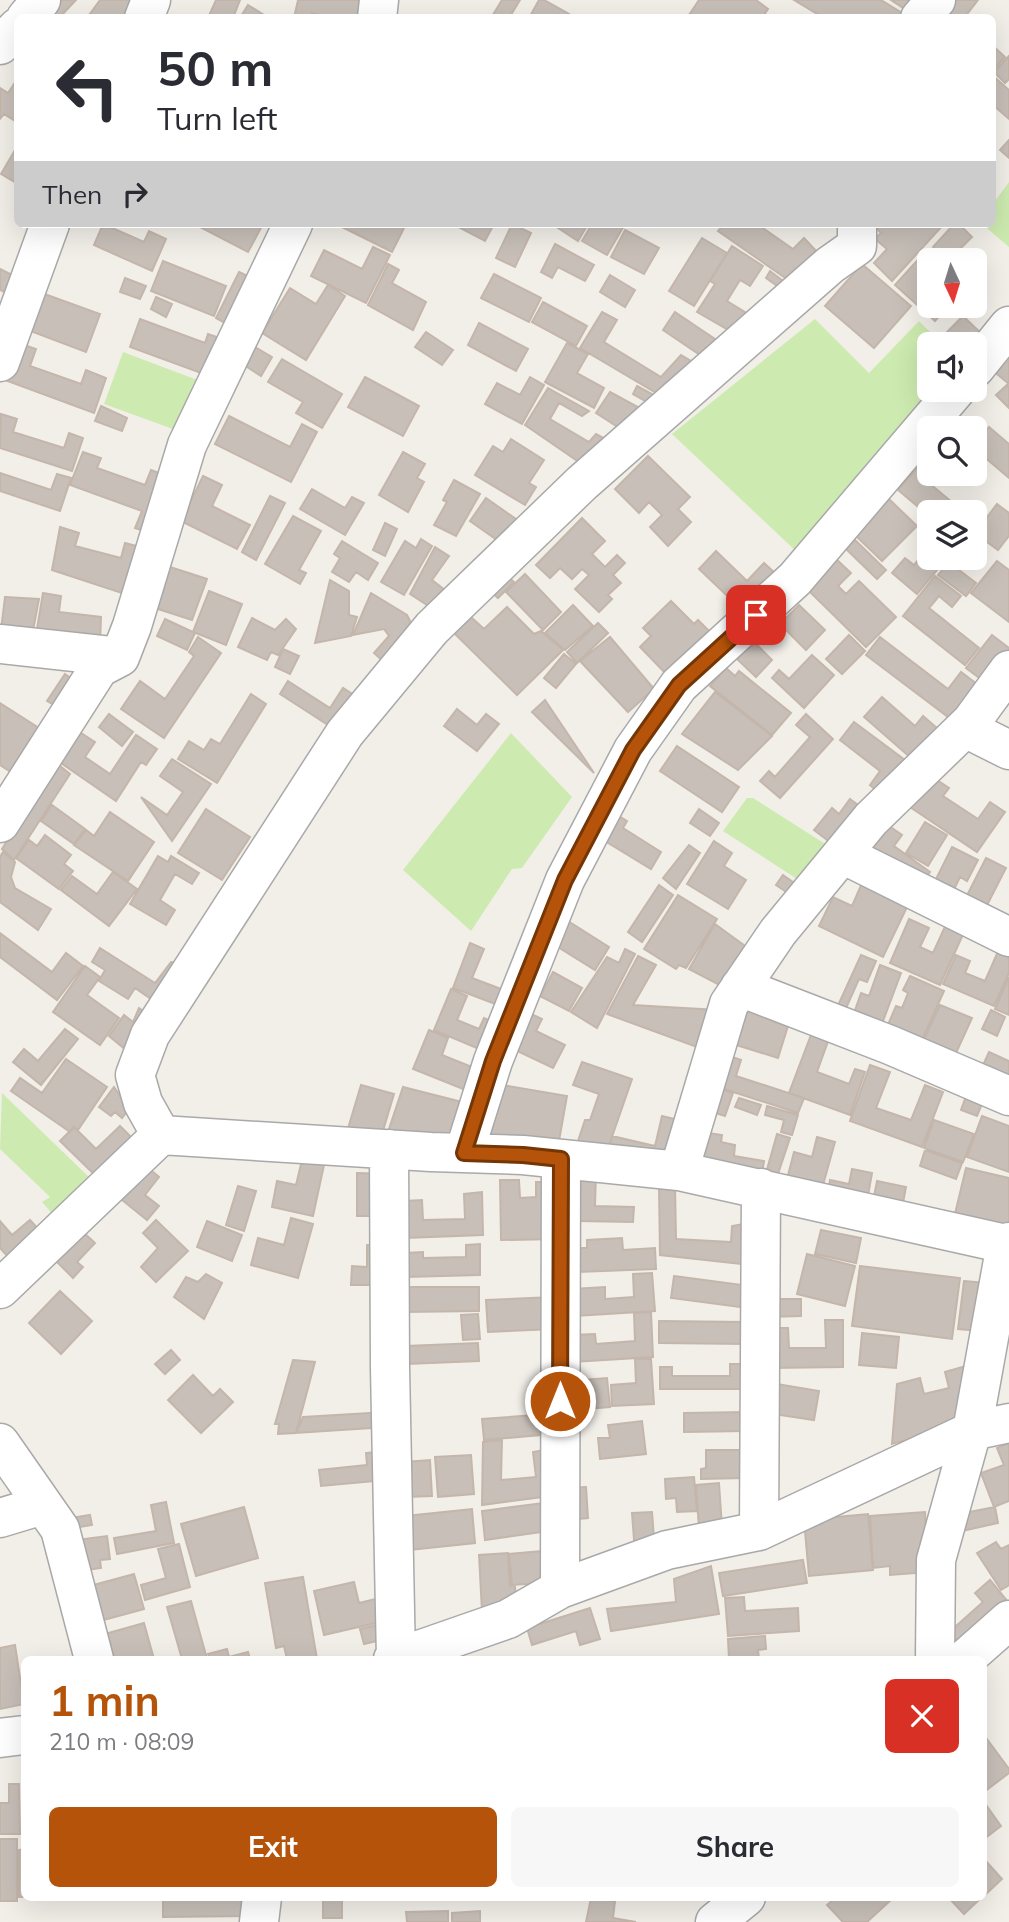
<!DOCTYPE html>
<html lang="en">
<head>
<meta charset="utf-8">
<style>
	body { margin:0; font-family:Mulish,sans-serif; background:#f7f7f7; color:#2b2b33; height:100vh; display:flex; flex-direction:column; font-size:26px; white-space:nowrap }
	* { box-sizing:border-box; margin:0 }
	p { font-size:23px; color:#7c7c81 }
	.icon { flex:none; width:38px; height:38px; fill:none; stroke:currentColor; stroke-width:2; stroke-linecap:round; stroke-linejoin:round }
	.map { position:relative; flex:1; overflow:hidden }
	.details { position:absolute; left:21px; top:1656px; width:966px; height:245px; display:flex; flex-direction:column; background:#fff; border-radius:10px; box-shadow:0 7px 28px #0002 }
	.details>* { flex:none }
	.guide { position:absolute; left:14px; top:14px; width:982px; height:214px; border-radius:10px; box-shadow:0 7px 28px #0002; background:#fff; color:#2b2b33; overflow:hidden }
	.needle { width:46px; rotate:176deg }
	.controls { position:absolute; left:917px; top:248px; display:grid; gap:14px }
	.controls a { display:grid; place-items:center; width:70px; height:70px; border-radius:10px; background:#fff; box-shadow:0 7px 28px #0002; font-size:35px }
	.pin { position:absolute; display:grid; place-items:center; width:60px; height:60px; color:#fff; margin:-30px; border-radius:14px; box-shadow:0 4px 10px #0006 }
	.me { position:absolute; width:77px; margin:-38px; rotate:0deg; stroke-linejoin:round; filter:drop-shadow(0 0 5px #0008) }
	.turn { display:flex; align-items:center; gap:24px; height:147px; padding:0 28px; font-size:32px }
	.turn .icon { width:91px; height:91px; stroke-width:2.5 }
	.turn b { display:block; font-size:49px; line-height:60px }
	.then { display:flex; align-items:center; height:66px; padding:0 28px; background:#0003; gap:14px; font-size:26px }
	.round { display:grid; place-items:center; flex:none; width:74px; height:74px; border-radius:10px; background:#f7f7f7 }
	.summary { display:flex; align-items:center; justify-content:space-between; height:119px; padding:0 28px }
	h1 { font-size:42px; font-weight:700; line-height:52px; color:#b45309 }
	.button { display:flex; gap:14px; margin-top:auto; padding:14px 28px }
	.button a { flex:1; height:80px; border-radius:10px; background:#b45309; color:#fff; font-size:28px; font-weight:700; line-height:80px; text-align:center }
	.button a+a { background:#f7f7f7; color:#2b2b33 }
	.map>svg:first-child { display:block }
	.grass { fill:#cdebb0 }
	.building { fill:#c7bfb8; stroke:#c4b6ab; stroke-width:2 }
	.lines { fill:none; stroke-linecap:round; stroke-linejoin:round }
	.minor-casing { stroke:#a9a9a9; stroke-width:41 }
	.minor { stroke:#fff; stroke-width:38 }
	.route-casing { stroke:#753606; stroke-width:18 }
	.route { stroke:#b45309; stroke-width:12 }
</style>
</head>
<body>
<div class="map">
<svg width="1009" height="1922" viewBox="0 0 1009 1922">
	<rect width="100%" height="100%" fill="#f2efe9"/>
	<!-- grass -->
	<path class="grass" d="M1009,182V247L982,224H992V205Z
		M815,319L869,373L919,321L943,345H929V390H938L801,556L672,434Z
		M123,352L208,384L184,433L104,404Z
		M511,733L572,797L522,868L512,869L471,931L403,870Z
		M747,798H753L830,847L800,881L723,831Z
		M2,1093L91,1179L55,1217L42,1202L50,1197L0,1149Z"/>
	<!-- building -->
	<path class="building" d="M50,0H76L59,18H35Z
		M100,0H145L137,18H87Z
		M216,0H240L233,18H208Z
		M298,0H370L366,18H329L312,13L311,18H294Z
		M502,0H520L509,18H491Z
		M539,0H544L569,14L567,18H529Z
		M699,0H756L768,9L762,18H687Z
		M794,0H881L902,13L900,18H824Z
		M891,0H918L909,12Z
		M955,0H978L964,18H940Z
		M248,5L269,18H240Z
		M992,45L1005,57L994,69L992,68Z
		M1009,56V79L1005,83L994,72Z
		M992,75L1009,90V119L992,104Z
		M18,78V123L4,114L0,119V88L8,93Z
		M1009,140V158L1000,150Z
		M18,145V184L1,174Z
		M103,224L144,242L149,231L166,239L152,271L94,245Z
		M200,224H263L248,252L198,226Z
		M336,224H406L392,252Z
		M453,224H494L485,241Z
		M512,224L531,233L515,267L496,258Z
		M552,224H588L578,241Z
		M592,224H625L607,255L582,241Z
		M724,224H757L793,249L804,238L819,254L791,282L718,231Z
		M873,224H944L892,281L874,263L887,249L875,239L881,233Z
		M954,224H959L972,237L948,261L933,247Z
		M625,230L659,248L644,274L611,257Z
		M702,238L727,253L694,306L669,291Z
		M555,244L594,265L585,281L558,267L552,278L541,272Z
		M732,246L763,266L750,286L740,280L727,301L753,317L737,335L697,312L715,284L710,281Z
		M373,247L390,255L366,303L311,276L324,250L362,269Z
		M924,253L933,261H929V276L927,279L929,281V306H948L935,321L895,285Z
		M163,261L226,286L214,316L151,291Z
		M388,264L399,270L392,283L426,302L413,330L368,305Z
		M862,264L911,306L874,348L825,306Z
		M0,269L20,279L12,296L0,290Z
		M770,271L787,284L783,290L766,278Z
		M239,272L260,282L236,329L216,318Z
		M494,274L541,298L529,322L481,298Z
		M610,275L635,290L625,307L600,292Z
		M125,278L146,286L140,299L120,292Z
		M328,285L345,296L306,360L262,333L290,288L316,304Z
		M39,292L100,314L86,352L25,329Z
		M156,297L172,304L166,317L151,309Z
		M543,302L587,326L576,346L532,322Z
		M602,312L617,320L604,342L661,377L681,355L696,364L663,397L580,348Z
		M675,312L721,343L709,361L663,330Z
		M963,316L984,336L975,345H958L946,333Z
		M140,319L205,343L208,334L226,340L212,377L130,347Z
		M479,323L528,349L516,371L468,345Z
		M426,332L453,350L442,365L415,347Z
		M16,342L36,349L30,366L81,384L86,370L106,378L94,413L2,379Z
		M567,343L588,354L577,373L604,388L594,408L545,382Z
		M255,347L272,357L261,376L244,365Z
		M1009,347V384L991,369Z
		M282,359L342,394L322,428L296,413L303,402L268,382Z
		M365,377L419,406L403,436L348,407Z
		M530,377L544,385L522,424L485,404L497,383L520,395Z
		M1007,385L1009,387V408L996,395Z
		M637,386L661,399L654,406L633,394Z
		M548,388L589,411L582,416L559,403L550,419L589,442L596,434L615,444L589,469L525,425Z
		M610,392L647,412L627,433L596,413Z
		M101,406L127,418L122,431L95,421Z
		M1,414L17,419L13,432L64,448L69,433L83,438L72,471L0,448Z
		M229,416L290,447L302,424L317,432L291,482L215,444Z
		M989,427L1009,444V478L975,449V443Z
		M511,439L544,460L529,483L536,487L525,505L475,475L493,446L503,452Z
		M83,452L101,458L97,468L145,485L151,470L168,476L148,532L135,528L142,511L70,485Z
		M403,452L425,464L417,478L424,482L408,512L379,495Z
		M648,456L690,497L678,509L691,522L668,546L650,527L662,515L649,502L639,513L615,489Z
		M924,460L929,465V474H937L929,483L965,513H929V516L898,490Z
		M0,473L51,490L57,474L71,478L60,511L0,491Z
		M203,476L222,485L212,506L250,525L237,549L181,521Z
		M454,480L480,494L456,536L434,525L447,502L443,500Z
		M312,489L345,508L352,497L364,503L345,535L300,509Z
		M270,496L285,503L256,560L242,552Z
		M486,498L523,524L507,547L470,521Z
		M889,499L917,526L882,561L855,535Z
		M997,504L1009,513V536L998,550L975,533Z
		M293,516L321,531L299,570L306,573L300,584L265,564Z
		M582,518L605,541L592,554L605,567L617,555L625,563L613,575L621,583L608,595L612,599L599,612L575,589L589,575L582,569L572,579L560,568L550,578L536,565Z
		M385,523L397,529L385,556L373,550Z
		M60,527L79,533L75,546L121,558L125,543L144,548L131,596L52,570Z
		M421,539L432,546L404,595L381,582L405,541L416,548Z
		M855,540L886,570L877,579L846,549Z
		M342,541L378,563L368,580L356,572L349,582L332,572L340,558L334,554Z
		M435,547L449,556L432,580L450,594L436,611L410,594Z
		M929,547V558H947L917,594L892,573L905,558L914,565Z
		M716,551L747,581L764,563L775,573L741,609L699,569Z
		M835,558L851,573L838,586L846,594L859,581L896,617L866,647L806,588Z
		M952,558H969L959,570L976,583L966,596L938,575Z
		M997,561L1009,570V622L971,593Z
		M170,567L207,579L192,620L155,608Z
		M501,571L514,582L498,598L486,587Z
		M525,574L561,612L543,630L506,592Z
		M935,576L961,596L952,607L939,596L929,608L979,648L965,665L903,616Z
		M330,580L349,591V615L357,617L351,636L315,643Z
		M209,591L242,604L226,645L193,632Z
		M43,593L61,596L59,612L101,617L100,643L36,635Z
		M371,593L407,615L411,623L384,662L374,653L389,636L384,629L353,635Z
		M5,597L39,599L32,636L1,630Z
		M671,601L694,624L698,620L714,636L671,679L640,647L651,636L643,628Z
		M573,605L593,626L565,650L545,633Z
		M799,605L825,630L806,650L780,624Z
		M507,607L534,634L541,631L563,650L517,695L453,632L470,616L484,629Z
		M252,618L275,630L286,619L296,629L278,655L271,652L267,660L238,647Z
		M165,619L195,633L187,650L157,636Z
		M598,623L608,633L577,663L567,652Z
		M849,635L865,651L842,674L826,659Z
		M992,635L1009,648V663L990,686L966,668Z
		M198,637L221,653L164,738L121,709L140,681L165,699L194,656L189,652Z
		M610,637L654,689L628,712L580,661Z
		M880,637L948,689L961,672L986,691L960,726L866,655Z
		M754,642L772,660L756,677L737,659Z
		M283,649L299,656L290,674L275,667Z
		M564,654L576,664L556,688L544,678Z
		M812,655L834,675L804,708L772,678L779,670L789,679Z
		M726,668L735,676L739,671L791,713L772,735L710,686Z
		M65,674L79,684L61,709L47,701Z
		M288,681L330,708L343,688L360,699L339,732L280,694Z
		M715,692L772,736L738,770L682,734Z
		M251,694L266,704L217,783L178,759L189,741L204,750L211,739L220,744Z
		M882,697L915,726L923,716L945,735L919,765L864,717Z
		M545,700L594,773L532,712Z
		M0,703L50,735L22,779L0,765Z
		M457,709L477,725L486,714L499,724L477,751L444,726Z
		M109,714L133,732L122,746L99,727Z
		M806,714L833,739L780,798L760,781L769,771L775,777L810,737L796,725Z
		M854,722L909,763L883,796L870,785L880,771L840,740Z
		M78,731L95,742L85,757L110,774L136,735L157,749L146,765L141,762L116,801L58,761Z
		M677,746L739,787L722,812L660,771Z
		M172,759L211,784L172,841L141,797L167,815L183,792L160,776Z
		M55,762L70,774L14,860L2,849Z
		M928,774L949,788L943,796L978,819L990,802L1005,812L977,852L907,805Z
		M850,799L866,811L838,848L814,830L832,808L839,814Z
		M52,805L85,829L74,844L41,821Z
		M206,809L250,837L222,880L178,853Z
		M699,809L719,823L710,836L690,823Z
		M609,810L627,821L623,828L661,852L651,869L595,835Z
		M110,812L154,842L128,881L74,845L86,830L94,836Z
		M882,821L902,835L894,846L930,872L917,890L862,849Z
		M925,822L947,835L928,866L906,853Z
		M45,835L71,855L64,864L73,871L59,889L16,858L29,840L37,846Z
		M714,841L732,853L724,866L746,880L728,909L687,884Z
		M689,845L700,853L676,889L663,878Z
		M952,847L978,860L967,881L960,877L949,900L930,891Z
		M3,852L15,862L11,877L15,888L51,909L38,930L0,902V857Z
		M158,856L168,862L171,856L199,873L192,884L175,874L160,900L175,910L166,925L130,904Z
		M986,858L1006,868L980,919L960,909Z
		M113,872L137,889L109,926L61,890L72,876L97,894Z
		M783,875L800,887L794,897L776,885Z
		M862,883L908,905L883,957L819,926L833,897L852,906Z
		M659,885L673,895L642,942L628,932Z
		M678,895L717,919L686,968L679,965L676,969L644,949Z
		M909,919L929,928L920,947L933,953L948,920L966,928L940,985L890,963Z
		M568,921L609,947L595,970L553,944Z
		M715,924L752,951L729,990L689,969Z
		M0,933L52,972L66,953L83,966L57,1000L0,957Z
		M470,943L484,949L472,978L509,992L503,1007L453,988Z
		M1000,947L1009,952V973L994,1006L943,984L956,955L970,961L965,973L985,981Z
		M100,948L155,983L171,962L189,965L164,1008L135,988L128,999L99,981L105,970L92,962Z
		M625,949L635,954L597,1028L571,1012L607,957L619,963Z
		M861,955L876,961L867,982L859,979L843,1015L835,1012Z
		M638,956L656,965L633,1005L717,1010L705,1050L607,1014Z
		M880,965L901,973L880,1029L852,1019L861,993L869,996Z
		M85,966L100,977L87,995L119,1018L100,1045L53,1012Z
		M553,972L582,988L569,1011L540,996Z
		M910,976L944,991L918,1049L884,1034L896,1006L902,1008L908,993L903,990Z
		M1009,977V1015L995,1009Z
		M451,989L467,996L457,1020L479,1029L484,1018L498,1024L486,1052L434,1030Z
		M744,1002L779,1013L775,1022L788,1026L778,1058L730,1043Z
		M940,1005L972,1018L951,1064L919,1050Z
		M139,1008L156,1020L132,1055L109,1036L124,1015L133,1022Z
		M991,1010L1005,1017L997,1036L982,1029Z
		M529,1013L542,1019L536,1031L565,1045L553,1068L511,1048Z
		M814,1027L831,1033L817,1072L849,1084L855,1069L865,1072L850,1115L789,1093Z
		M65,1029L78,1039L41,1085L13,1062L24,1049L38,1061Z
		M429,1030L448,1038L442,1055L482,1071L473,1093L413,1069Z
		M989,1052L1009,1061V1089L978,1076Z
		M726,1055L741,1060L736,1076L804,1098L798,1113L715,1086Z
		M66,1059L107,1087L78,1130L74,1127L70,1132L11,1091L20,1078L42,1093Z
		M582,1062L632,1079L606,1154L577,1144L585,1120H590L599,1094L573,1085Z
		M870,1065L890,1072L876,1108L911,1120L925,1085L943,1092L922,1147L850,1121Z
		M491,1083L567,1096L557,1152L481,1140Z
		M361,1085L394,1094L379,1144L346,1135Z
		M114,1087L129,1109L122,1118L115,1112L111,1116L99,1107Z
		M403,1087L466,1103L454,1147L384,1144Z
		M717,1088L733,1093L725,1116L709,1111Z
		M969,1088L986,1094L977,1116L961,1110Z
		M739,1098L761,1105L757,1115L735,1107Z
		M767,1106L798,1115L792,1135L781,1132L784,1120L765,1115Z
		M662,1116L687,1122L676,1168L608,1152L612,1136L655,1146Z
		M982,1116L1009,1126V1172L967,1157Z
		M934,1120L974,1134L963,1162L924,1148Z
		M120,1126L136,1142L99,1179L60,1141L74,1127L96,1149Z
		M702,1132L722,1135L721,1142L735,1145L734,1156L764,1161L761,1181L696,1170Z
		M777,1134L790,1138L775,1183L764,1180Z
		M817,1137L835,1142L821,1192L786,1183L794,1152L812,1157Z
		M925,1150L962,1163L956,1179L920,1166Z
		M302,1160L324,1165L313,1216L272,1207L277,1181L296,1185Z
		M147,1167L159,1177L145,1195L159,1206L147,1220L121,1199Z
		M966,1168L1009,1178V1221L1006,1235L953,1222Z
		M852,1169L872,1173L867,1201L828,1194L830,1180L849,1184Z
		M578,1172L596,1173L595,1206L634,1207L633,1222L577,1221Z
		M357,1173L387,1174L388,1216H357Z
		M500,1180H519L520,1198L536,1197V1182H556L558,1239L501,1240Z
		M877,1181L906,1187L902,1208L873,1202Z
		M238,1186L256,1191L244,1231L226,1225Z
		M659,1186H675L676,1239L731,1242L732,1226L749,1223L750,1265L660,1255Z
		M482,1192L483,1235L406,1238L405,1201L422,1200L423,1220L465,1219L464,1194Z
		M291,1218L313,1224L298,1278L251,1265L258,1238L284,1245Z
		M30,1220L42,1233L11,1260L0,1248V1221L12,1235Z
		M156,1220L188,1251L156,1282L141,1267L158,1248L143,1233Z
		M207,1221L242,1235L232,1261L197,1247Z
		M821,1230L861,1238L856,1263L815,1254Z
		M82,1231L95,1243L77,1262L83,1267L73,1278L55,1260Z
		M622,1238L623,1250L655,1248L656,1269L578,1272V1248H587V1240Z
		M480,1244V1275L405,1277V1253L423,1252V1258L466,1257V1245Z
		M367,1245H384V1285H351L352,1266L367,1267Z
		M807,1254L855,1266L845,1306L797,1294Z
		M860,1266L960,1278L952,1339L852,1326Z
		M652,1273L655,1311L575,1316L573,1289L605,1287V1299L634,1297L633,1274Z
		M206,1274L222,1283L204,1319L174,1297L186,1277L198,1282Z
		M674,1276L750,1286L747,1308L671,1298Z
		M964,1281L986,1283L980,1331L958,1329Z
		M405,1287H479V1311L405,1312Z
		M60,1291L92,1321L61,1354L29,1323Z
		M552,1297L553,1329L488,1332L486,1300Z
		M768,1299H801V1316L768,1317Z
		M651,1312L653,1357L573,1362L571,1335L595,1334L596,1344L635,1341L634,1313Z
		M478,1314L480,1339L463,1340L461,1315Z
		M825,1320H843V1367L771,1368L770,1328H788L789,1348H826Z
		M659,1321L747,1322L746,1344L659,1343Z
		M862,1333L899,1337L896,1368L859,1365Z
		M478,1343L479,1361L407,1364L406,1346Z
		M171,1350L180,1360L165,1374L155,1364Z
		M635,1359H651L654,1404L612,1406L611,1385L636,1383Z
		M293,1360L315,1362L296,1433L278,1434L279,1424H275Z
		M730,1364H747V1389H660V1367H672V1376H730Z
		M969,1365V1422L892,1444L897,1384L920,1378L924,1394L949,1388L945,1372Z
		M193,1375L213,1396L220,1389L233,1402L201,1433L168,1400Z
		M607,1378L610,1407L573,1410L571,1381Z
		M777,1384L819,1391L814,1420L773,1414Z
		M549,1400L552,1434L484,1440L482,1419L535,1415L533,1401Z
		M386,1412L387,1427L296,1433L303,1417Z
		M746,1412V1431L684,1432V1413Z
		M642,1421L646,1454L600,1459L598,1438H610L608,1425Z
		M502,1440L501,1480L536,1477L533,1452L550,1449V1496L482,1505L483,1442Z
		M1009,1443V1501L994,1507L981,1473L1004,1465L997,1448Z
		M706,1450H745V1478L701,1479V1469L706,1468Z
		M382,1451L385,1480L321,1486L319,1470L367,1465L366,1453Z
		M471,1455L474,1494L438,1497L435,1457Z
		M430,1460L432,1496L407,1497L405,1462Z
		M694,1477L697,1511L677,1512L676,1498L666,1499L665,1479Z
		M719,1483L722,1527L699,1529L696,1485Z
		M586,1487L588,1518L569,1520L567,1488Z
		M166,1502L174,1543L117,1554L114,1538L156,1531L151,1505Z
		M551,1502L554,1521L541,1523L542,1532L485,1540L482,1511Z
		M244,1507L258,1558L196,1576L181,1524Z
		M995,1507L998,1523L962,1531L959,1514Z
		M472,1509L475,1543L410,1550L406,1516Z
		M652,1512L655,1552L635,1553L632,1513Z
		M925,1512L928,1572L890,1575V1566L873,1568L870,1516Z
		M868,1514L873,1570L809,1576L804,1520Z
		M90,1515L92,1525L73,1528L71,1518Z
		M107,1536L110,1559L100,1560L101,1568L80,1571L76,1540Z
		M996,1542L1001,1549L1009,1545V1585L1001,1590L977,1553Z
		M179,1544L190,1587L145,1600L141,1585L166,1578L158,1549Z
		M553,1550L555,1582L512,1585L509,1554Z
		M508,1553L510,1586L515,1585L516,1610L482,1611L479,1555Z
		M803,1560L807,1583L723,1596L719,1573Z
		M711,1566L719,1614L611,1631L607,1609L676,1602L674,1579Z
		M134,1574L144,1609L100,1621L90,1586Z
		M303,1577L317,1659H287L284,1646L276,1648L265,1583Z
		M990,1580L1009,1603L959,1647L947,1634L983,1602L975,1593Z
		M354,1582L359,1603L384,1597L389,1620L324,1635L314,1591Z
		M744,1597L745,1611L798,1608L799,1631L728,1636L725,1598Z
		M191,1601L207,1659H182L167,1607Z
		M590,1608L600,1639L580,1645L576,1631L532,1645L527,1628Z
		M144,1623L154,1659H112L105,1634Z
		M386,1623L390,1638L364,1644L360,1629Z
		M765,1636L766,1649L758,1650L759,1659H729L728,1639Z
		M15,1645L24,1704L0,1709V1648Z
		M227,1649L229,1657L248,1652L250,1659H210L208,1654Z
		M984,1735L1009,1769V1773L984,1792Z
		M9,1784H19L20,1834H0V1803H9Z
		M984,1802L1001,1826L984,1839Z
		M22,1805H24V1846H22Z
		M0,1839H17V1901H0Z
		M24,1849V1897H90H19V1850Z
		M984,1859L1002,1879L984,1896Z
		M163,1897H250V1916L163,1917Z
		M323,1897H342V1918H323Z
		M836,1897H853L856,1900L859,1897H890L892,1899L867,1922H843L827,1905Z
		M948,1897H982L964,1914Z
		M591,1898L615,1901L613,1918L636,1922H586Z
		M448,1911V1922H407L406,1912Z
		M480,1911V1922H452V1913Z"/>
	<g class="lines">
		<defs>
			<path id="minor" d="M26,18L41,0
				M144,18L151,0
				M377,18L379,0
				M920,18L936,0
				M0,45L18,27
				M0,362L50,224
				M975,368L1009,326
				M0,644L120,657
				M965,728L1009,750
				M0,823L99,668L120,657L132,626L187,445L293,224
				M842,854L1009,937
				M740,987L890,1045L1009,1096
				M161,1135L143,1103L135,1075L150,1035L345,733L432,628L582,483L830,265L857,246V224
				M389,1149L390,1368L396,1659
				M464,1153L493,1061L565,880L633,750L679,685L795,579L956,390
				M679,1171L729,1004L778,932L871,819L971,722L1009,670
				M0,1289L161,1135L431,1152L523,1155L679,1171L1006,1244
				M0,1443L60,1529L94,1659
				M0,1518L43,1505
				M759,1531L761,1188
				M560,1589L561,1159
				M393,1659L508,1619L560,1589L667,1550L759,1531L972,1431L1009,1423
				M935,1659L936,1560L972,1431L1006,1244L1009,1242
				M965,1659L1009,1620
				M0,1738L24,1735
				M259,1922L262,1897
				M715,1922L746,1897"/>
		</defs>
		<!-- minor casing -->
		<use href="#minor" class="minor-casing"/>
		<!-- minor -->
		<use href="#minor" class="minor"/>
	</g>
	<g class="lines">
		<defs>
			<path id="route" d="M560,1401L561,1159L523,1155L464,1153L493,1061L565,880L633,750L679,685L756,615"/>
		</defs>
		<!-- route casing -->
		<use href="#route" class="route-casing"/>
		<!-- route -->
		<use href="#route" class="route"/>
	</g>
</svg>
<div class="controls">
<a><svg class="needle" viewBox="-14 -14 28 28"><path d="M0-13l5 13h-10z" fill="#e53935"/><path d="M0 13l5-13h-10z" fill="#7c7c81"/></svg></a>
<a><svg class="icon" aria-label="sound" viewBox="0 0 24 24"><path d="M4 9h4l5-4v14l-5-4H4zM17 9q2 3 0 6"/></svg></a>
<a><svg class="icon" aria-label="search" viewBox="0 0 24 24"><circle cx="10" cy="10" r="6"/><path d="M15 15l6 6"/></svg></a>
<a><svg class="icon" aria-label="layers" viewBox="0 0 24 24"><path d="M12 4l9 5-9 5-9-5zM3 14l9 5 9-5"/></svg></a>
</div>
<div class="pin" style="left:756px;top:615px;background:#d93025"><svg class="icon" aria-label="arrive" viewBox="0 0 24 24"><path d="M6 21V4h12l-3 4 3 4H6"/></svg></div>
<svg class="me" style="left:560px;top:1401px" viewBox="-20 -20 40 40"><circle r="17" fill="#b45309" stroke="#fff" stroke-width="3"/><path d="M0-11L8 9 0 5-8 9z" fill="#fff"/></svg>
<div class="guide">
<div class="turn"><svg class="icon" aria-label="left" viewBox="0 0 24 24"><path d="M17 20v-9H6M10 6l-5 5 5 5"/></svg><div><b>50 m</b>Turn left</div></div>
<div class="then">Then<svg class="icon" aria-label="right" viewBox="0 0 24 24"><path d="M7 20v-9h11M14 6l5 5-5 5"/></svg></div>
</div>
<section class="details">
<div class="summary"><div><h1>1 min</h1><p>210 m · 08:09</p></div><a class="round" style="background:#d93025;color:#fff"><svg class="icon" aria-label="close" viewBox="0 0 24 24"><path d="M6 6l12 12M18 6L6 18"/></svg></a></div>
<div class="button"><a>Exit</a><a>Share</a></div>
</section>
</div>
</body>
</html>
